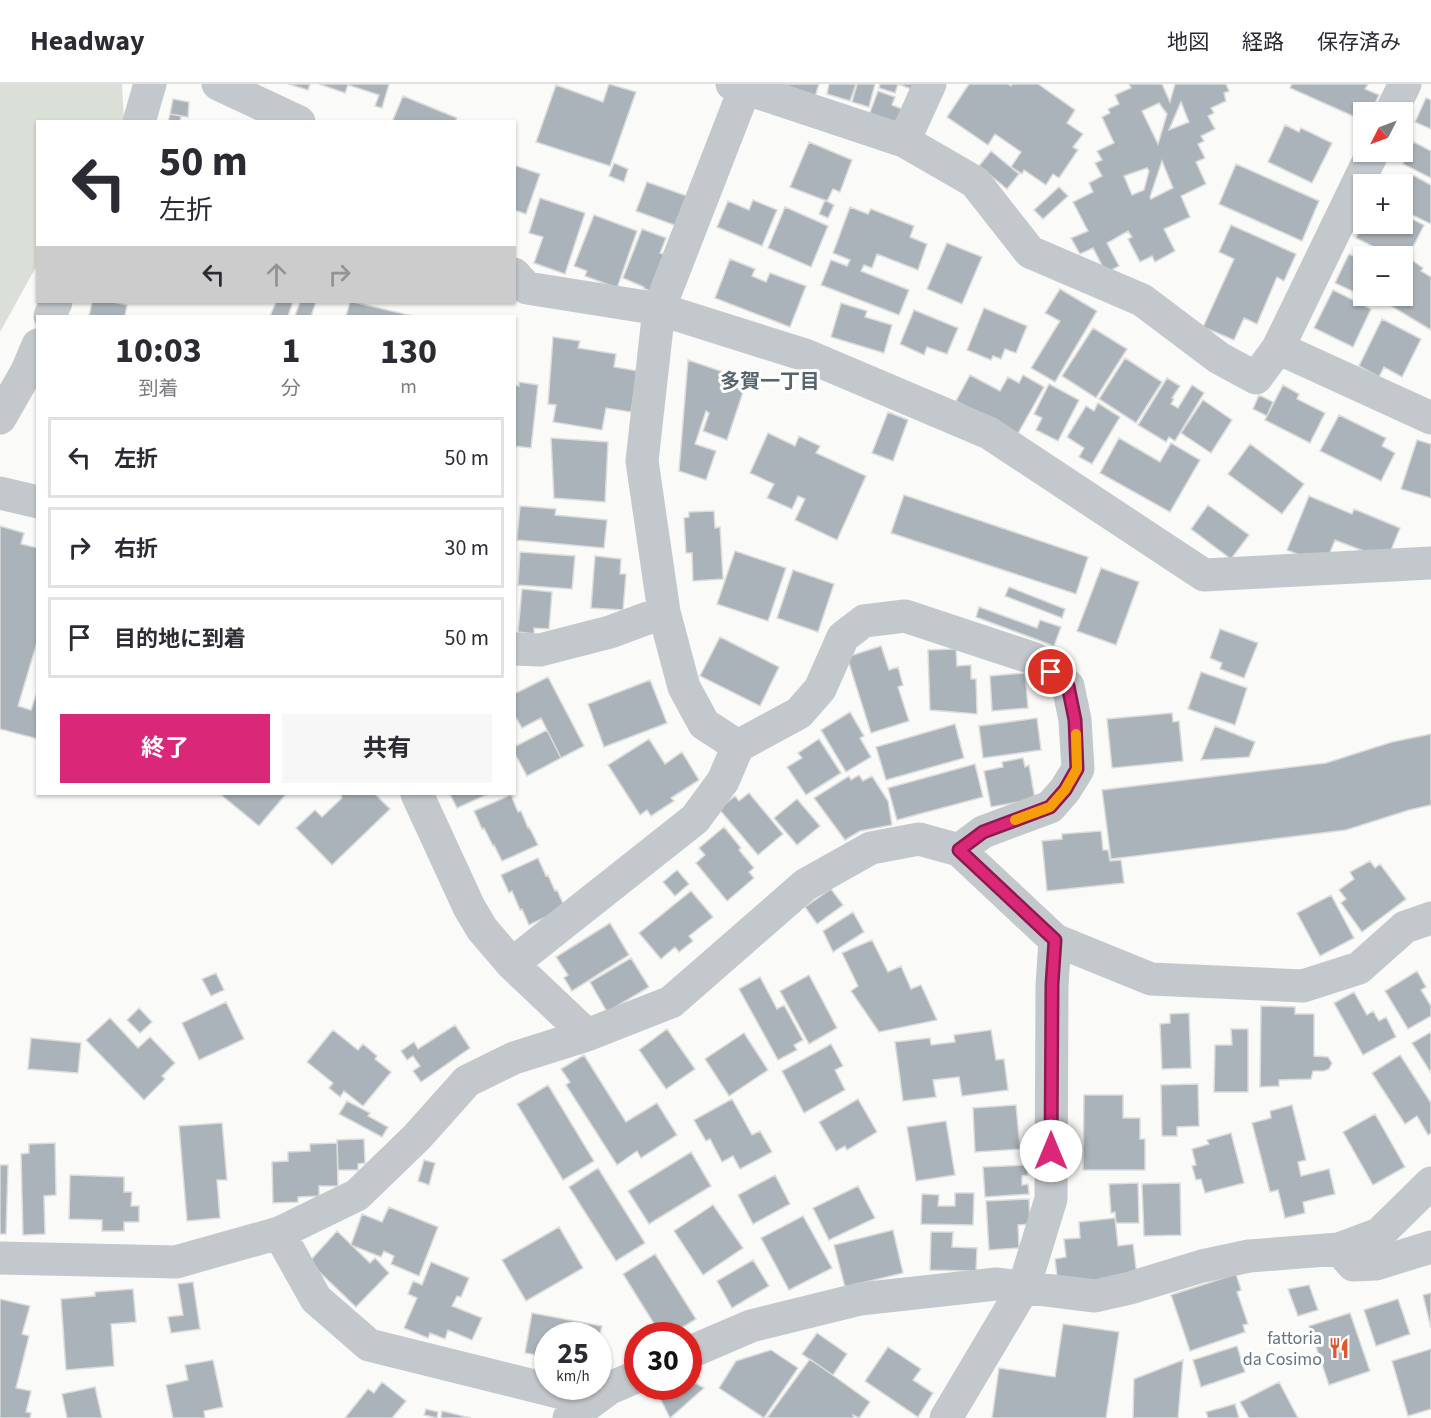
<!DOCTYPE html>
<html lang="ja">
<head>
<meta charset="utf-8">
<style>
	body { margin:0; font-family:"Source Sans 3","Noto Sans JP",sans-serif; background:#f7f7f7; color:#2b2b33; height:100vh; display:flex; flex-direction:column; font-size:22px; white-space:nowrap }
	* { box-sizing:border-box; margin:0 }
	p { font-size:20px; color:#7c7c81 }
	.icon { flex:none; width:33px; height:33px; fill:none; stroke:currentColor; stroke-width:2; stroke-linecap:round; stroke-linejoin:round }
	.map { position:relative; flex:1; overflow:hidden }
	.side { position:absolute; left:36px; top:231px; width:480px; height:480px; display:flex; flex-direction:column; background:#fff; border-radius:0px; box-shadow:0 2px 4px #0004 }
	.side>* { flex:none }
	.guide { position:absolute; left:36px; top:36px; width:480px; height:183px; border-radius:0px; box-shadow:0 2px 4px #0004; background:#fff; color:#2b2b33; overflow:hidden }
	.needle { width:39px; rotate:228deg }
	.controls { position:absolute; left:1353px; top:18px; display:grid; gap:12px }
	.controls a { display:grid; place-items:center; width:60px; height:60px; border-radius:0px; background:#fff; box-shadow:0 2px 4px #0004; font-size:30px }
	.speed { position:absolute; left:534px; top:1238px; display:flex; gap:12px; font-size:30px; font-weight:700; text-align:center }
	.speed>* { display:grid; place-content:center; width:78px; height:78px; border-radius:50%; background:#fff; box-shadow:0 2px 4px #0004; line-height:1 }
	.speed small { font-size:15px; font-weight:400 }
	.speed .limit { border:9px solid #d22; background:#fff; color:#111 }
	.pin { position:absolute; display:grid; place-items:center; width:51px; height:51px; color:#fff; margin:-26px; border:3px solid #fff; border-radius:50%; box-shadow:0 2px 6px #0007 }
	.me { position:absolute; width:66px; margin:-33px; rotate:0deg; stroke-linejoin:round; filter:drop-shadow(0 0 4px #0008) }
	.turn { display:flex; align-items:center; gap:21px; height:126px; padding:0 24px; font-size:27px }
	.turn .icon { width:78px; height:78px; stroke-width:2.5 }
	.turn b { display:block; font-size:42px; line-height:51px }
	.lanes { display:flex; align-items:center; height:57px; padding:0 24px; background:#0003; justify-content:center; gap:30px; direction:ltr }
	.lanes .off { opacity:.35 }
	.eta { display:flex; justify-content:space-evenly; align-items:center; height:102px; text-align:center }
	.eta b { font-size:36px; font-weight:700; line-height:42px }
	.action { display:flex; gap:12px; margin-top:auto; padding:12px 24px }
	.action a { flex:1; height:69px; border-radius:0px; background:#db2777; color:#fff; font-size:24px; font-weight:700; line-height:69px; text-align:center }
	.action a+a { background:#f7f7f7; color:#2b2b33 }
	ul { padding:0; list-style:none }
	li { display:flex; align-items:center; gap:18px; height:81px; margin:0 12px 9px; padding:0 12px; border:3px solid #e1e1e2; border-radius:0px }
	li div { flex:1 }
	li b { display:block; font-size:22px }
	li em { font-style:normal }
	header { display:flex; align-items:center; gap:36px; box-sizing:border-box; height:84px; padding:0 30px; background:#fff; border-bottom:2px solid #e1e1e2 }
	header strong { font-size:28px }
	nav { display:flex; gap:33px; margin-inline-start:auto; font-size:21px }
	.map>svg:first-child { display:block }
	.green { fill:#dadfd7 }
	.building { fill:#aab3b9; stroke:#dcdcda; stroke-width:1.5; fill-rule:evenodd }
	.lines { fill:none; stroke-linecap:round; stroke-linejoin:round }
	.minor { stroke:#c3c8cc; stroke-width:33 }
	.route-casing { stroke:#8e194d; stroke-width:15 }
	.route { stroke:#db2777; stroke-width:10 }
	.slow { stroke:#f59e0b; stroke-width:10 }
	.labels { text-anchor:middle; dominant-baseline:central; stroke-width:6; stroke-linejoin:round; paint-order:stroke }
	.poi-label { font-size:18px; fill:#657683; stroke:#fff; text-anchor:end }
	.neighbourhood-label { font-size:20px; font-weight:bold; fill:#57646e; stroke:#fff }
</style>
</head>
<body>
<header>
<strong>Headway</strong>
<nav><a>地図</a><a>経路</a><a>保存済み</a></nav>
</header>
<div class="map">
<svg width="1431" height="1334" viewBox="0 0 1431 1334">
	<rect width="100%" height="100%" fill="#fafaf8"/>
	<!-- green -->
	<path class="green" d="M0,0H122L124,37L38,38L37,181L0,248Z"/>
	<!-- building -->
	<path class="building" d="M288,0H310L308,6Z
		M319,0H389L382,24L375,22L379,11L348,1L345,9Z
		M609,0L636,8L610,82L536,58L556,1L603,18Z
		M787,0H819L814,16L785,6Z
		M829,0H856L850,17L827,10Z
		M857,0H875L869,23L852,18Z
		M880,0H922L919,8L898,0L895,9L879,4Z
		M969,0H1008L1011,2L1012,0H1038L1075,26L1067,39L1083,50L1073,63L1078,66L1059,94L1053,90L1046,101L1024,86L1022,90L1011,83L1021,68L995,50L988,61L947,33Z
		M1129,0H1162L1170,18L1175,0H1226L1229,7L1224,9L1226,17L1211,24L1214,29L1208,32L1215,45L1201,52L1204,57L1198,60L1205,74L1196,78L1206,100L1181,112L1190,133L1164,145L1175,167L1155,178L1152,172L1140,178L1128,155L1132,153L1128,147L1107,159L1119,182L1106,189L1093,164L1080,170L1071,154L1088,147L1073,118L1093,108L1089,99L1102,92L1095,79L1102,76L1097,67L1114,59L1102,33L1110,29L1108,25L1119,20L1115,11L1131,4ZM1181,18L1189,38L1169,46ZM1159,19L1167,30L1158,60L1142,27ZM1162,77L1173,104L1151,115L1150,113ZM1147,84L1149,87L1144,106L1132,111L1124,92Z
		M1292,0H1368L1365,5L1379,11L1371,28H1364V37L1290,4Z
		M878,7L895,13L892,21L912,29L900,51L866,39Z
		M403,12L457,34L455,38H392Z
		M1426,14L1431,16V45L1415,38Z
		M173,15L189,18L188,33L170,30Z
		M170,30L181,32L180,38H168Z
		M1285,41L1299,48L1301,44L1332,59L1312,99L1268,78Z
		M809,58L852,76L840,108L833,105L827,117L790,103Z
		M1414,58L1431,67V94L1403,80Z
		M991,67L1019,90L1007,105L979,82Z
		M614,79L628,85L624,98L609,92Z
		M1236,80L1319,117L1302,157L1219,120Z
		M514,81L540,90L526,130L514,126Z
		M1411,90L1431,101V140L1402,126V106Z
		M647,98L687,112L677,142L636,127Z
		M1059,103L1068,112L1043,135L1034,126Z
		M540,114L585,129L565,190L534,179L543,153L529,149Z
		M753,116L777,126L762,162L717,143L728,117L749,126Z
		M825,116L834,121L828,134L819,130Z
		M785,123L828,142L811,183L768,164Z
		M850,123L868,130L871,125L914,142L910,153L927,160L918,186L877,170L872,184L864,181L861,187L909,206L899,231L821,201L831,176L847,182L850,176L833,169Z
		M1402,130L1424,141L1405,179L1402,178V172H1392L1356,154L1364,139L1402,140Z
		M594,131L637,147L617,204L585,192L587,187L574,182Z
		M1231,141L1296,170L1284,197L1277,193L1257,240L1244,234L1234,256L1203,243L1234,175L1219,168Z
		M642,145L666,154L660,169L678,175L659,211L643,204L644,203L623,194Z
		M947,159L982,173L962,220L927,205Z
		M1349,170L1364,177V212H1378L1375,218L1335,199Z
		M730,175L755,185L752,192L766,198L770,189L806,202L790,243L715,214Z
		M1413,177L1423,184L1421,187L1431,193V246L1388,220L1392,212H1402V195Z
		M1060,205L1097,227L1055,298L1031,284L1060,237L1045,229Z
		M1333,206L1371,225L1353,263L1314,244Z
		M92,218H113L127,221L125,232H89Z
		M276,218H293L288,232H270Z
		M300,218H316L311,232H295Z
		M350,218H353L413,232H346Z
		M841,219L867,227L865,233L892,241L884,269L831,253Z
		M984,224L1027,242L1016,269L1005,265L1001,275L993,272L991,276L967,266Z
		M914,226L958,244L947,270L927,263L924,271L900,260Z
		M1382,235L1421,255L1402,293L1384,283L1379,293L1359,282Z
		M1093,244L1127,265L1096,314L1062,292Z
		M553,253L580,257L578,264L616,270L614,283L638,287L631,328L606,324L602,346L553,338L556,321L548,320Z
		M1125,274L1162,298L1136,339L1099,315Z
		M688,276L747,296L727,356L703,347L709,329L706,327L695,360L716,367L706,396L679,387Z
		M970,291L1000,307L1008,293L1019,299L1023,291L1044,303L1017,351L956,317Z
		M1167,294L1180,302L1172,314L1174,315L1171,320L1178,324L1192,301L1204,309L1175,357L1169,353L1166,358L1138,341Z
		M519,298L538,301L531,364L514,362V301L519,302Z
		M1049,300L1079,316L1058,357L1036,346L1042,334L1034,330Z
		M1283,301L1299,310L1297,315L1325,329L1310,359L1265,336Z
		M1259,311L1273,318L1267,332L1253,325Z
		M1203,316L1232,336L1211,369L1181,349Z
		M1098,319L1120,333L1092,380L1079,373L1084,364L1067,353L1086,322L1094,327Z
		M888,328L908,336L893,377L872,369Z
		M1339,331L1386,354L1382,362L1395,369L1381,397L1320,367Z
		M768,349L795,362L799,352L820,362L816,369L866,392L837,456L795,436L805,415L798,412L792,425L767,414L774,400L750,389Z
		M551,354L608,358L605,418L554,414Z
		M1119,354L1160,378L1171,359L1200,376L1170,428L1100,389Z
		M1417,356L1431,360V414L1401,405Z
		M1250,360L1304,400L1282,430L1228,390Z
		M904,411L1088,473L1076,510L891,449Z
		M1309,412L1352,430L1354,425L1400,444L1387,476L1335,456L1325,481L1287,466Z
		M1208,421L1249,451L1231,475L1191,445Z
		M520,422L556,425L555,431L607,436L604,464L517,456Z
		M714,427L715,444L720,443L723,495L693,497L692,469H686L684,434L689,433V428Z
		M0,442L24,449L21,460L38,464V555L18,622L31,626L38,605V655L0,645Z
		M735,467L786,484L768,537L717,520Z
		M520,468L575,472L572,505L518,501Z
		M595,472L621,475L620,490H626L623,526L591,524Z
		M1101,484L1139,498L1116,561L1077,547Z
		M793,486L834,500L818,548L777,534Z
		M1009,503L1065,525L1062,534L1005,512Z
		M522,505L552,508L549,545L534,544V550L518,548Z
		M979,523L1037,544L1040,536L1061,543L1054,562L976,533Z
		M1220,545L1258,559L1244,594L1220,585L1222,579L1210,574Z
		M720,553L779,583L760,622L700,592Z
		M881,562L889,586L898,583L903,601L898,603L909,637L871,649L847,573Z
		M956,565L957,582L971,581V595H976L977,630L930,626L928,566Z
		M1201,588L1247,604L1235,641L1188,625Z
		M1025,589L1028,624L992,627L990,592Z
		M548,593L584,662L561,674L541,634L522,644L514,630V610Z
		M650,596L667,639L604,663L588,620Z
		M850,628L864,652L860,654L871,673L846,688L821,646Z
		M1172,629L1173,638L1179,637L1183,677L1112,684L1107,635Z
		M1037,634L1041,666L983,674L979,642Z
		M955,640L964,674L886,696L876,663Z
		M1215,642L1255,658L1249,673L1201,676Z
		M547,646L561,674L527,692L514,668V663Z
		M1431,650V721L1409,726L1346,746L1111,775L1102,706L1326,679L1392,658Z
		M649,655L665,680L682,668L699,696L671,714L674,717L651,732L647,726L640,731L608,681Z
		M819,655L841,689L806,711L787,683L802,674L798,669Z
		M1023,674L1025,683L1029,681L1035,715L991,723L984,687L1003,683L1002,678Z
		M975,680L983,713L897,736L888,704Z
		M859,691L863,697L872,692L888,717L892,741L860,747L845,756L814,714L849,692L851,696Z
		M749,709L783,750L758,771L719,725L735,712L739,717Z
		M220,710H286L259,742Z
		M341,710H375L390,725L332,781L296,744L315,726L322,733L342,714Z
		M450,710H488L457,724Z
		M511,711L518,728L521,727L528,744L529,743L538,761L502,777L494,761L493,762L484,744L482,745L474,727Z
		M797,715L820,742L797,761L774,734Z
		M724,743L741,764L739,766L754,784L749,788L754,794L727,817L696,779L705,771L699,764Z
		M1101,747L1103,766H1108L1110,777L1121,776L1124,799L1047,807L1042,757L1062,755V750Z
		M538,774L546,792L548,791L555,807L557,806L565,824L529,841L522,825L520,826L512,807L509,809L501,791Z
		M1370,777L1375,784L1380,780L1406,815L1362,848L1341,819L1346,815L1339,806L1354,795L1350,788Z
		M677,786L689,800L675,812L663,798Z
		M831,805L843,821L817,840L805,823Z
		M691,807L713,833L689,852L693,857L679,868L675,863L661,875L639,849Z
		M1331,811L1354,854L1320,872L1297,829Z
		M853,828L864,848L833,868L823,847Z
		M610,839L629,871L572,907L564,894L568,891L556,873Z
		M872,856L888,888L901,882L911,905L921,901L937,936L879,948L851,907L858,902L842,869Z
		M631,874L649,903L607,928L590,898Z
		M1417,887L1426,903L1421,906L1431,922V932L1408,945L1385,907Z
		M216,889L224,906L211,912L202,895Z
		M809,891L837,944L809,960L780,907Z
		M760,893L777,925L784,921L803,956L794,961L797,966L778,976L739,905Z
		M1354,908L1367,931L1373,927L1379,937L1386,933L1396,953L1363,971L1334,919Z
		M226,918L244,955L199,976L182,939Z
		M1261,922L1295,923V930H1314V972L1328,973L1332,979L1329,985L1324,987H1313L1311,995L1279,996V1002L1260,1003Z
		M139,924L152,938L140,949L127,936Z
		M1189,929L1191,984L1162,985L1160,940L1170,939V930Z
		M110,934L138,964L150,953L175,979L162,992L165,995L144,1016L86,956Z
		M455,941L470,964L421,998L413,987L420,982L413,972L407,976L401,967L414,958L418,965Z
		M667,945L695,985L666,1005L639,966Z
		M1231,945H1248V1008H1214L1215,961H1232Z
		M333,946L358,966L363,960L377,972L375,975L391,988L363,1022L344,1007L340,1013L329,1004L333,999L307,978Z
		M991,946L996,976L1004,975L1008,1006L962,1012L959,993L933,996L936,1013L903,1017L895,958L930,954L931,961L955,958L954,951Z
		M1431,948V989L1412,959Z
		M744,949L768,986L729,1012L705,975Z
		M31,954L81,959L78,989L28,985Z
		M831,960L843,982L835,986L845,1006L804,1029L782,987Z
		M584,971L626,1038L657,1019L677,1051L641,1074L637,1067L617,1081L566,1001L570,998L561,985Z
		M1400,971L1431,1019V1049L1428,1051L1417,1032L1405,1040L1372,989Z
		M1198,1000L1199,1042L1177,1043V1052H1162L1161,1001Z
		M548,1001L594,1077L563,1096L517,1020Z
		M1084,1011H1123V1034H1140V1055H1145V1086H1083Z
		M732,1015L752,1051L760,1047L772,1068L740,1085L733,1072L722,1078L710,1055L706,1057L694,1036Z
		M858,1015L877,1048L847,1066L845,1062L836,1067L819,1038Z
		M347,1017L370,1029L368,1032L388,1043L382,1053L339,1030Z
		M1016,1021L1020,1065L975,1068L973,1024Z
		M1292,1021L1306,1076L1298,1078L1301,1092L1329,1085L1335,1110L1303,1118L1305,1129L1285,1134L1278,1106L1270,1108L1252,1039L1271,1034L1270,1027Z
		M1375,1030L1405,1083L1373,1101L1343,1048Z
		M946,1037L955,1091L916,1097L907,1043Z
		M222,1039L227,1096H217L220,1134L187,1137L179,1042Z
		M1231,1049L1244,1099L1205,1109L1201,1095L1196,1096L1192,1082L1196,1081L1192,1065L1209,1060L1207,1056Z
		M364,1055L365,1079L358,1080V1086H338L337,1056Z
		M55,1059L56,1111L44,1112L45,1150L23,1151L21,1070L29,1069V1060Z
		M337,1059L338,1102H319V1112L298,1113V1118L273,1119L272,1078L288,1077V1068L310,1067V1060Z
		M691,1068L711,1102L649,1140L628,1107Z
		M424,1076L435,1079L429,1101L418,1097Z
		M0,1081H8L6,1150H0Z
		M1027,1081L1028,1091L1022,1092V1101L1028,1100L1029,1110L985,1113L983,1083Z
		M598,1084L645,1159L616,1177L569,1103Z
		M70,1091L124,1093V1108H132L131,1122H139V1138H124V1147H102V1136L69,1135Z
		M775,1091L790,1120L753,1140L738,1111Z
		M1138,1099L1139,1139H1116L1115,1128L1111,1129L1109,1100Z
		M1180,1099L1181,1151L1144,1152L1142,1100Z
		M858,1102L875,1134L829,1156L813,1124Z
		M955,1109H974L973,1141L921,1140L922,1110L939,1111L938,1122H955Z
		M1029,1115L1030,1140L1018,1141L1019,1164L989,1166L986,1117Z
		M713,1121L743,1164L703,1191L674,1147Z
		M389,1123L438,1143L419,1192L391,1180L394,1172L384,1167L381,1173L351,1161L362,1130L382,1138Z
		M803,1132L832,1184L789,1206L761,1154Z
		M1115,1134L1118,1162L1133,1160L1137,1192L1058,1201L1055,1175L1066,1173L1064,1155L1080,1154L1079,1138Z
		M559,1143L583,1184L526,1217L502,1176Z
		M893,1146L903,1189L845,1203L834,1161Z
		M337,1147L370,1179L375,1174L389,1189L356,1223L309,1178Z
		M931,1148H953L952,1163L977,1164L976,1187L930,1186Z
		M655,1170L696,1235L670,1251H661L623,1190Z
		M753,1176L769,1202L732,1224L717,1197Z
		M431,1178L469,1194L461,1213L457,1212L452,1222L482,1234L472,1256L448,1246L445,1255L430,1249L428,1254L404,1244L417,1214L408,1210L413,1197L422,1201Z
		M1236,1190L1241,1206L1237,1208L1248,1240L1243,1241L1245,1248L1190,1267L1171,1211Z
		M193,1198L200,1245L171,1249L168,1233L183,1231L178,1200Z
		M1309,1201L1318,1226L1298,1232L1288,1205Z
		M133,1205L136,1238L111,1240L114,1282L66,1286L61,1215L95,1212V1208Z
		M1431,1209V1244L1423,1211Z
		M0,1215L30,1222L22,1250L29,1252L16,1304L31,1307L26,1328L31,1329L30,1334H0Z
		M1398,1215L1410,1250L1376,1262L1364,1226Z
		M532,1229L602,1242L598,1259V1251H548V1273L525,1269Z
		M1350,1229L1370,1287L1329,1301L1309,1242Z
		M1063,1240L1119,1248L1106,1334H992L999,1284L1055,1293Z
		M817,1249L847,1270L833,1291L802,1270Z
		M1237,1262L1245,1288L1201,1303L1193,1276Z
		M888,1263L921,1285L913,1296L933,1309L918,1333L865,1297Z
		M1431,1265V1325L1408,1332L1392,1277Z
		M771,1266L798,1284L764,1334L719,1304L736,1277Z
		M810,1275L870,1318L859,1334L853,1331L854,1334H767Z
		M213,1276L223,1323L204,1327L205,1334H173L166,1301L188,1296L185,1281Z
		M1183,1276L1178,1334H1133L1134,1295Z
		M688,1295L704,1304L670,1334L657,1308L668,1302H688Z
		M382,1298L406,1317L392,1334H345L368,1305L374,1309Z
		M1279,1298L1298,1334H1249L1240,1318Z
		M95,1303L102,1334H67L62,1310Z
		M1235,1320L1239,1334H1208L1206,1328Z
		M426,1325L438,1328L437,1334L424,1331Z
		M442,1327L471,1334H441Z"/>
	<g class="lines">
		<!-- minor -->
		<path class="minor" d="M218,0L299,38
			M732,0L904,57L975,98L1030,168L1142,216L1219,274L1256,294L1278,264L1431,334
			M745,4L659,225L642,377L664,528L684,603L704,640L738,662L799,629L820,605L843,553L864,537L905,532L1035,575L1068,602L1075,636L1078,685L1065,706L1050,723L983,748L959,766
			M1391,28L1405,0
			M139,38L150,0
			M904,57L930,0
			M514,190L527,204L659,225L805,271L989,349L1204,491L1431,479
			M50,232L56,218
			M1278,264L1373,68
			M0,334L27,287L38,261
			M0,409L38,418
			M514,565L540,566L610,548L664,528
			M417,710L469,823L482,845L512,880L587,951
			M512,880L695,735L723,697L738,662
			M279,1149L316,1215L369,1261L570,1311L583,1323
			M1339,1165L1353,1181L1376,1180L1431,1163
			M0,1174L176,1178L279,1149L357,1111L417,1053L467,997L514,974L587,951L671,918L805,801L871,764L919,755L959,766L1055,856L1151,895L1303,902L1359,884L1405,843L1431,834
			M688,1269L751,1242L860,1215L996,1200L1095,1212L1130,1204L1202,1182L1249,1172L1339,1165L1379,1150L1431,1099
			M569,1334L610,1304L638,1292
			M946,1334L1024,1203L1051,1115L1052,901L1055,856"/>
	</g>
	<g class="lines">
		<defs>
			<path id="route" d="M1051,1067L1052,900L1055,856L959,766L983,748L1050,723L1065,706L1077,685L1075,636L1068,602L1051,588"/>
		</defs>
		<!-- route casing -->
		<use href="#route" class="route-casing"/>
		<!-- route -->
		<use href="#route" class="route"/>
		<!-- slow -->
		<path class="slow" d="M1015,736L1050,723L1065,706L1077,685L1076,650"/>
	</g>
	<!-- icons -->
	<defs>
		<symbol id="restaurant-bare" viewBox="-9 -9 18 18"><path d="M-5-6h1v4h1v-4h1v4h1v-4h1v5L-1.5 .5V6h-2V.5L-5-1ZM5-6V6H3V1.5H1.5Q1.5-4 5-6Z" fill="#e4572e" stroke="#fff" stroke-width="2.5" paint-order="stroke"/></symbol>
	</defs>
	<g fill-rule="evenodd">
		<use href="#restaurant-bare" x="1324" y="1249" width="30" height="30"/>
	</g>
	<g class="labels">
		<!-- poi labels -->
		<g class="poi-label">
			<text x="1322" y="1254">fattoria<tspan x="1322" dy="21">da Cosimo</tspan></text>
		</g>
		<!-- neighbourhood labels -->
		<g class="neighbourhood-label">
			<text x="770" y="298">多賀一丁目</text>
		</g>
	</g>
</svg>
<div class="controls">
<a><svg class="needle" viewBox="-14 -14 28 28"><path d="M0-13l5 13h-10z" fill="#e53935"/><path d="M0 13l5-13h-10z" fill="#7c7c81"/></svg></a>
<a>+</a>
<a>−</a>
</div>
<div class="speed"><div>25<small>km/h</small></div><div class="limit">30</div></div>
<div class="pin" style="left:1051px;top:588px;background:#d93025"><svg class="icon" aria-label="arrive" viewBox="0 0 24 24"><path d="M6 21V4h12l-3 4 3 4H6"/></svg></div>
<svg class="me" style="left:1051px;top:1067px" viewBox="-20 -20 40 40"><circle r="19" fill="#fff"/><path d="M0-13L10 11 0 6-10 11z" fill="#db2777"/></svg>
<div class="guide">
<div class="turn"><svg class="icon" aria-label="left" viewBox="0 0 24 24"><path d="M17 20v-9H6M10 6l-5 5 5 5"/></svg><div><b>50 m</b>左折</div></div>
<div class="lanes"><svg class="icon" aria-label="left" viewBox="0 0 24 24"><path d="M17 20v-9H6M10 6l-5 5 5 5"/></svg><svg class="icon off" aria-label="ahead" viewBox="0 0 24 24"><path d="M12 20V5M6 11l6-6 6 6"/></svg><svg class="icon off" aria-label="right" viewBox="0 0 24 24"><path d="M7 20v-9h11M14 6l5 5-5 5"/></svg></div>
</div>
<section class="side">
<div class="eta">
<div><b>10:03</b><p>到着</p></div>
<div><b>1</b><p>分</p></div>
<div><b>130</b><p>m</p></div>
</div>
<ul>
<li><svg class="icon" aria-label="left" viewBox="0 0 24 24"><path d="M17 20v-9H6M10 6l-5 5 5 5"/></svg><div><b>左折</b></div><em>50 m</em></li>
<li><svg class="icon" aria-label="right" viewBox="0 0 24 24"><path d="M7 20v-9h11M14 6l5 5-5 5"/></svg><div><b>右折</b></div><em>30 m</em></li>
<li><svg class="icon" aria-label="arrive" viewBox="0 0 24 24"><path d="M6 21V4h12l-3 4 3 4H6"/></svg><div><b>目的地に到着</b></div><em>50 m</em></li>
</ul>
<div class="action"><a>終了</a><a>共有</a></div>
</section>
</div>
</body>
</html>
